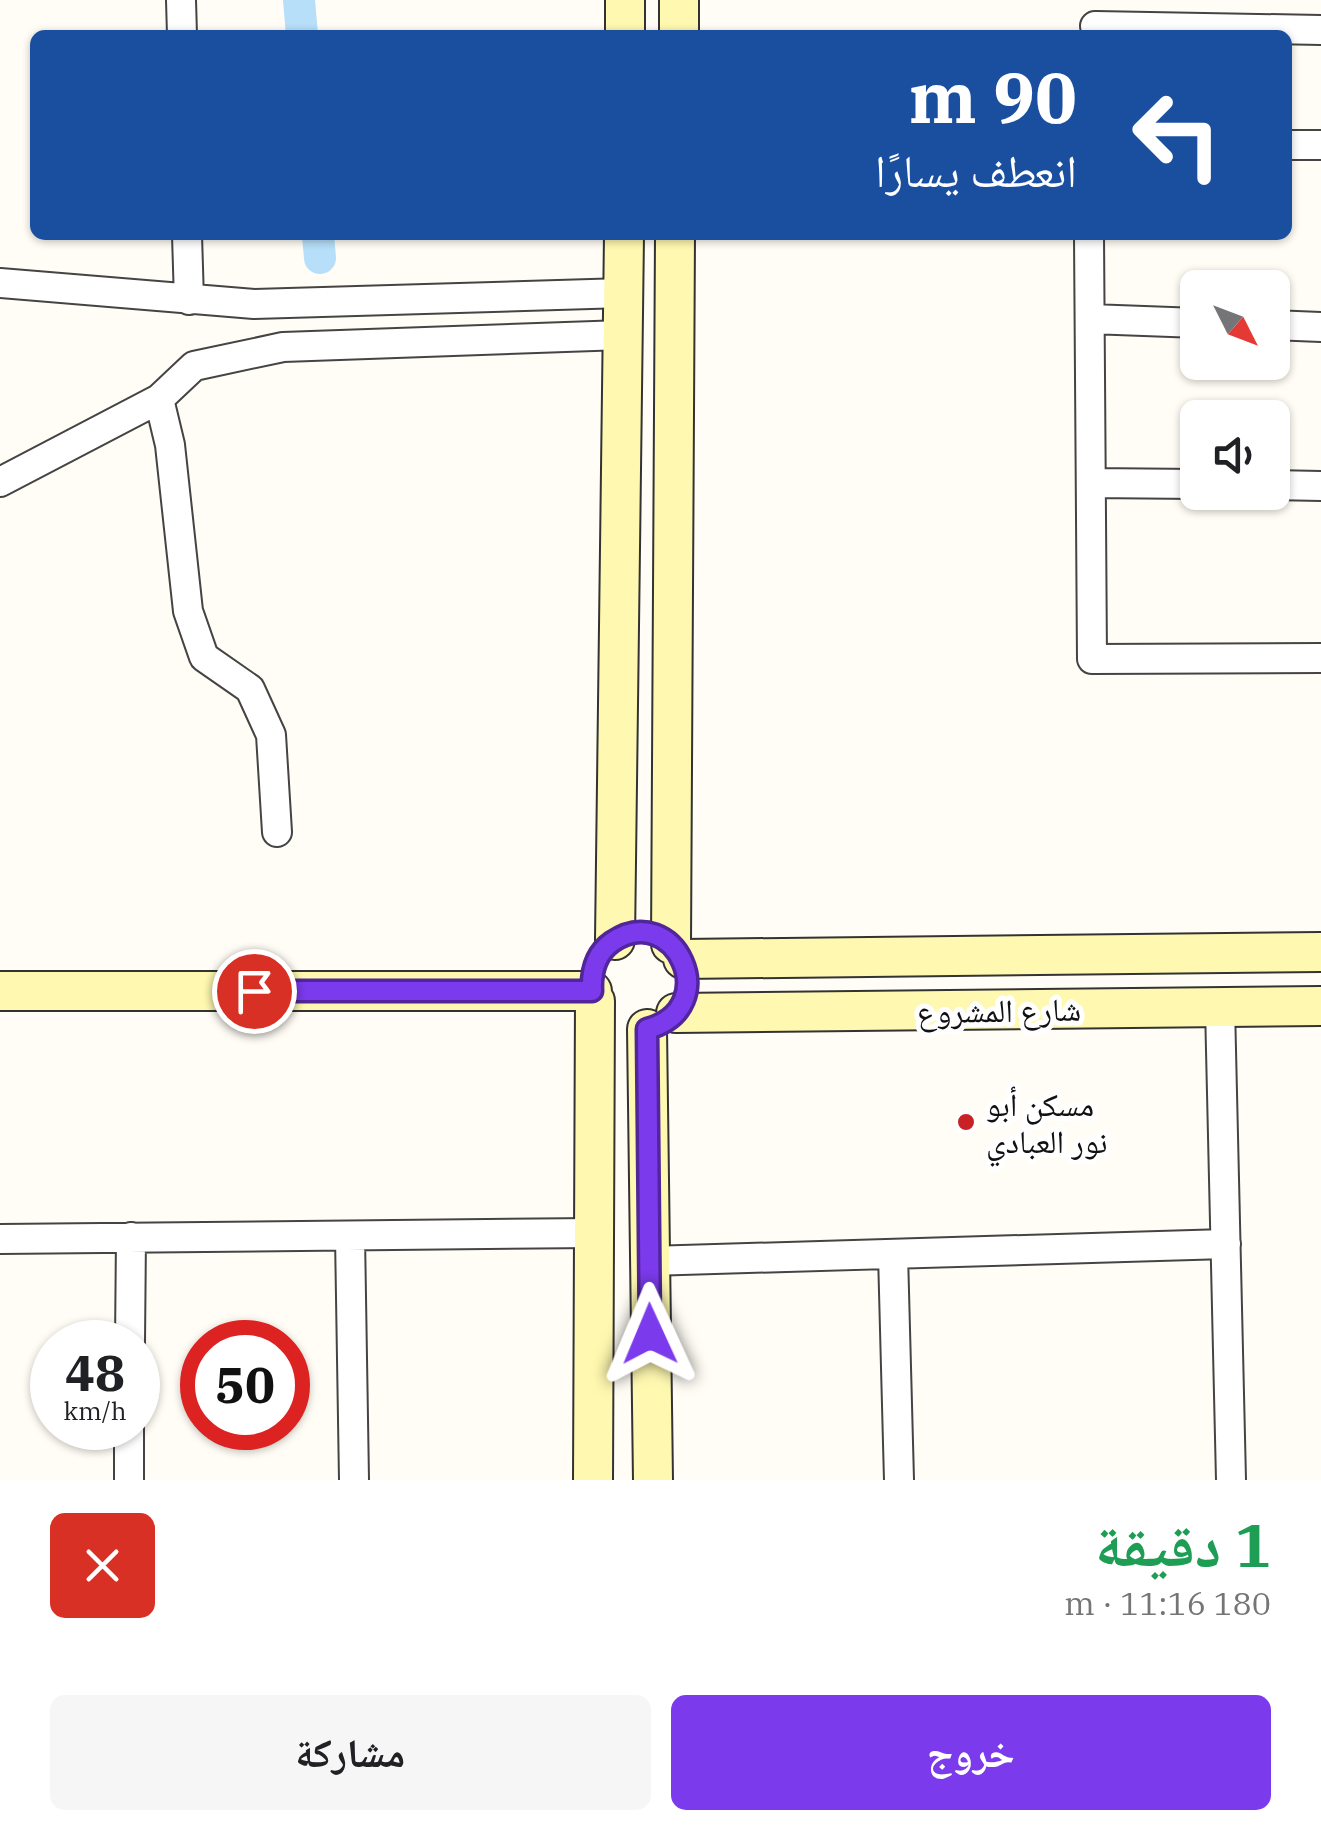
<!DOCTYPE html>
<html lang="ar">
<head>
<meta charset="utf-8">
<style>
	body { margin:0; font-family:"IBM Plex Serif","Noto Naskh Arabic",serif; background:#f6f6f6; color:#202124; direction:rtl; height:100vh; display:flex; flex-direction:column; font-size:38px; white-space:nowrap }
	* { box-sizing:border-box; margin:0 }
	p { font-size:32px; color:#757577 }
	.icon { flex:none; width:55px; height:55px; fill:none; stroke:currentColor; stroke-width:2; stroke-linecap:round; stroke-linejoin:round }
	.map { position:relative; height:1480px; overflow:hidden; direction:ltr }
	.sheet { display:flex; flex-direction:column; background:#fff; flex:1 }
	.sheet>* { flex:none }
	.guide { position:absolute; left:30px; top:30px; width:1262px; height:210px; border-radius:15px; box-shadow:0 2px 8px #0004; direction:rtl; background:#1a4fa0; color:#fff; overflow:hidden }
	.needle { width:65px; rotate:132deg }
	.buttons { position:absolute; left:1180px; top:270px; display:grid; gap:20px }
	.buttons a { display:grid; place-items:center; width:110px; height:110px; border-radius:15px; background:#fff; box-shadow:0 2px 8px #0004; font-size:50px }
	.speed { position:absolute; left:30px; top:1320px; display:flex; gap:20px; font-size:50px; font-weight:700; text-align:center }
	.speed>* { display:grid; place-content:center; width:130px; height:130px; border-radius:50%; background:#fff; box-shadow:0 2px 8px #0004; line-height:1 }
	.speed small { font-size:25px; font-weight:400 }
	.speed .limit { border:15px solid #d22; background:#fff; color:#111 }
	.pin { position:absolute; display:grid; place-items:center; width:85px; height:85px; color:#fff; margin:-42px; border:5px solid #fff; border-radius:50%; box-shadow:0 2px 10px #0007 }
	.me { position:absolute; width:110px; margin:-55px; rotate:359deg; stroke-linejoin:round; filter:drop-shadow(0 0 8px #0008) }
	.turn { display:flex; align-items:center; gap:35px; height:210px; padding:0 50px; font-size:45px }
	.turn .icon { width:130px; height:130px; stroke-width:2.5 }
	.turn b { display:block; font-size:70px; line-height:85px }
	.round { display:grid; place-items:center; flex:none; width:105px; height:105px; border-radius:15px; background:#f6f6f6 }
	.headline { display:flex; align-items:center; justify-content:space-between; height:170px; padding:0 50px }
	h1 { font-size:60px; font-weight:800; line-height:75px; color:#1e9e55 }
	.primary-button { display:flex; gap:20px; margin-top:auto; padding:20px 50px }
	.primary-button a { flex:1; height:115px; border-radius:15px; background:#7c3aed; color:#fff; font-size:40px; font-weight:800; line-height:115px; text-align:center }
	.primary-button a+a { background:#f6f6f6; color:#202124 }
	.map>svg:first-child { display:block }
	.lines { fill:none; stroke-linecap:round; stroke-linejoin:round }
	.canal { stroke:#b7dff9; stroke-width:32 }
	.street-casing { stroke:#444; stroke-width:32 }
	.secondary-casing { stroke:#333; stroke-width:42 }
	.street { stroke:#fff; stroke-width:28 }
	.secondary { stroke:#fff8b0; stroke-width:38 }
	.route-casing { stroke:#51269a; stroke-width:25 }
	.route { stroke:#7c3aed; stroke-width:18 }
	.poi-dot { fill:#c82226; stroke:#fff; stroke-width:4 }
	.labels { text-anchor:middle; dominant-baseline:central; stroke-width:10; stroke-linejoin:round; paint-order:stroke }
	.street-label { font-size:32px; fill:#111; stroke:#fff }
	.poi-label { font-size:32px; fill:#111; stroke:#fff; text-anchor:start }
</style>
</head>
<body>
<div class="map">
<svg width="1321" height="1480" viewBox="0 0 1321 1480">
	<rect width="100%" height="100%" fill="#fffdf5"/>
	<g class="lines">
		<!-- canal -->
		<path class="canal" d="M299,0L302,35
			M318,235L320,258"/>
		<defs>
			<path id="street" d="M181,0L182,35
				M1095,26L1321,30
				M1288,145H1321
				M187,235L189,300
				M1089,235L1092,659L1321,658
				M0,283L254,304L624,293
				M1090,319L1198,323
				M1272,325L1321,327
				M159,399L170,445L188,611L204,657L250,689L271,735L277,832
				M0,482L159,399L194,366L283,347L623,335
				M1091,483L1198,484
				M1272,485L1321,486
				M1220,1007L1231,1480
				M350,1236L354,1480
				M0,1239L594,1233
				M893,1254L899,1480
				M649,1261L1226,1244
				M130,1342L131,1237
				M129,1480V1428"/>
			<path id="secondary" d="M625,35V0
				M679,35V0
				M615,940L624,235
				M671,944L675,235
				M683,959L1321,952
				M0,991H592
				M676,1013L1321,1006
				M647,1029L653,1480
				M593,1480L595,1001"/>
		</defs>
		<!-- street casing -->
		<use href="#street" class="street-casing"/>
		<!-- secondary casing -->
		<use href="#secondary" class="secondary-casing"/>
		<!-- street -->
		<use href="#street" class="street"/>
		<!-- secondary -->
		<use href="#secondary" class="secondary"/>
	</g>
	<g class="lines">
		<defs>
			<path id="route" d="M254,991H592C591,972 595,954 612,942C674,899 726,1008 647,1029L650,1334"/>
		</defs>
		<!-- route casing -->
		<use href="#route" class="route-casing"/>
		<!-- route -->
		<use href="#route" class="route"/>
	</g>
	<!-- markers -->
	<circle class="poi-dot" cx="966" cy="1122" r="10"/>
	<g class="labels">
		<!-- street labels -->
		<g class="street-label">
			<text transform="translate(999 1010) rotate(-1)">شارع المشروع</text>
		</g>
		<!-- poi labels -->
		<g class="poi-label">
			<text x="986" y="1104">مسكن أبو<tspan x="986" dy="37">نور العبادي</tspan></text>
		</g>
	</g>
</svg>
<div class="buttons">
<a><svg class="needle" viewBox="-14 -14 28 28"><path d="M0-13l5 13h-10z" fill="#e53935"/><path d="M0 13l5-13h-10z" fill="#757577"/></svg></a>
<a><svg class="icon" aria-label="sound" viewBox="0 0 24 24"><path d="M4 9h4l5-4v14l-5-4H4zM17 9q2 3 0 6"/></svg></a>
</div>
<div class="speed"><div>48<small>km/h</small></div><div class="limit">50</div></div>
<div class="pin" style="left:254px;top:991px;background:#d93025"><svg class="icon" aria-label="arrive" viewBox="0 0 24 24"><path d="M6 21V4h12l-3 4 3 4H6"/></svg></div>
<svg class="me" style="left:650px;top:1334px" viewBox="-20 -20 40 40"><path d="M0-17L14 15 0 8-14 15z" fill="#7c3aed" stroke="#fff" stroke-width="4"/></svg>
<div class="guide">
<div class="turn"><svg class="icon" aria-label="left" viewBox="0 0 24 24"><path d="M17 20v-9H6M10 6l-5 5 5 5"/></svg><div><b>90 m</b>انعطف يسارًا</div></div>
</div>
</div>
<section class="sheet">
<div class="headline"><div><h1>1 دقيقة</h1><p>180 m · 11:16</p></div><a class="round" style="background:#d93025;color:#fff"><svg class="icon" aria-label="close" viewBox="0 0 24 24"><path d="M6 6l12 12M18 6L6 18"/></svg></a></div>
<div class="primary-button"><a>خروج</a><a>مشاركة</a></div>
</section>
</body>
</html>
